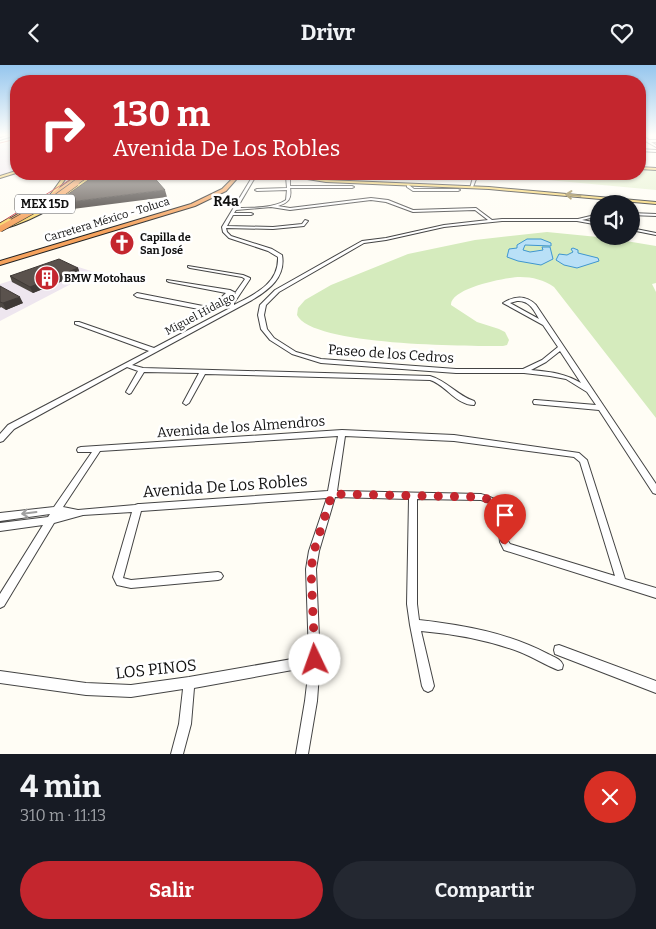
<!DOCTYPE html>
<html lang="es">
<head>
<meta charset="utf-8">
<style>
	body { margin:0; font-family:Bitter,serif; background:#242831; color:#f1f3f6; height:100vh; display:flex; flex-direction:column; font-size:19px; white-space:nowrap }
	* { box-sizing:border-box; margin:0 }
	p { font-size:16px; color:#9ea1a6 }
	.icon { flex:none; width:28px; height:28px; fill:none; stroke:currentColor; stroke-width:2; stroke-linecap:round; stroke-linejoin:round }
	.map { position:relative; height:689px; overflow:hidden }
	.drawer { display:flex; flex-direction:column; background:#171b24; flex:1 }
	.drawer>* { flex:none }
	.guide { position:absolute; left:10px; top:10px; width:636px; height:105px; border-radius:20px; box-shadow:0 1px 4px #0004; background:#c4262e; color:#fff; overflow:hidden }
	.controls { position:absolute; left:590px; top:130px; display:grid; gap:10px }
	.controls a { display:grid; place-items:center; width:50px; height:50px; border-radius:50%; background:#171b24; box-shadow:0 1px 4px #0004; font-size:25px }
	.pin { position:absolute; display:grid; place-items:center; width:42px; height:42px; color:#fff; margin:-51px -21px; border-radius:50% 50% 50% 0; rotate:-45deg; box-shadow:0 0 5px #0007 }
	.pin .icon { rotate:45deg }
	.me { position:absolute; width:55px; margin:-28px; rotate:357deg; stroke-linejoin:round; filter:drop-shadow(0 0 4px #0008) }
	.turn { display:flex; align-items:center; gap:18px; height:105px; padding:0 20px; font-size:22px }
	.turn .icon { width:65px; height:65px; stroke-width:2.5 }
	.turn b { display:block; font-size:35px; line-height:42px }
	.round { display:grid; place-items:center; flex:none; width:52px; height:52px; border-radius:26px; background:#242831 }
	.headline { display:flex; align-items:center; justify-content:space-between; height:85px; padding:0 20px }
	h1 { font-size:30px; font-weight:700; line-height:38px }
	.button { display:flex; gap:10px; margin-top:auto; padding:10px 20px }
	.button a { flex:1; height:58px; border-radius:30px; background:#c4262e; color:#fff; font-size:20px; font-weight:700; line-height:58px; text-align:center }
	.button a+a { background:#242831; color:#f1f3f6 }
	header { display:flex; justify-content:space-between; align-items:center; height:65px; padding:0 20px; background:#171b24; font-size:22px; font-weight:700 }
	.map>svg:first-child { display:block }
	.industrial { fill:#eee6ef }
	.green { fill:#d5ebbd }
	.pitch { fill:#e6f2cf }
	.water { fill:#b9e0f7; stroke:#3f96cf }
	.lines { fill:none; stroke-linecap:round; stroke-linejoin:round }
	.river { fill:#b9e0f7; fill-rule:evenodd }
	.minor-casing { stroke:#444; stroke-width:2 }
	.major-casing { stroke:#222; stroke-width:2 }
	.highway-casing { stroke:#222; stroke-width:2 }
	.minor { fill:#fff; fill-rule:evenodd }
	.major { fill:#f9d66b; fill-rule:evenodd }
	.highway { fill:#f5a25d; fill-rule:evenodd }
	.rail { stroke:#c4262e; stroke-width:1 }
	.major-bridge-casing { stroke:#222; stroke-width:6; stroke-linecap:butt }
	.highway-bridge-far1-casing { stroke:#222; stroke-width:5.5; stroke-linecap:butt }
	.highway-bridge-casing { stroke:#222; stroke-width:7; stroke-linecap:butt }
	.major-bridge { stroke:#f9d66b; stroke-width:5 }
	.highway-bridge-far1 { stroke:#f5a25d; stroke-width:4.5 }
	.highway-bridge { stroke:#f5a25d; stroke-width:5.5 }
	.wall { fill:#4d4742 }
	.shaded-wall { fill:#3f3936 }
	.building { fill:#5a524d; stroke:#3f3936 }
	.oneway { stroke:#917d42 }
	.oneway2 { stroke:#a0a0a0 }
	.route { stroke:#c4262e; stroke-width:9; stroke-dasharray:0 16.2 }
	.labels { text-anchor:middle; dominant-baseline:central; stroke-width:5; stroke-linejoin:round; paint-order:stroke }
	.far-street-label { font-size:11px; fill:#111; stroke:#fff }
	.far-poi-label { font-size:11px; font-weight:bold; fill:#111; stroke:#fff; text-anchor:start }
	.shield { fill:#fff; stroke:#585858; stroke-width:1 }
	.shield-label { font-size:12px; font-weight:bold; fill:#111 }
	.far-quarter-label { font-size:14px; font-weight:bold; fill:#111; stroke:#fff }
	.street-label { font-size:14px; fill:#111; stroke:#fff }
	.near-street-label { font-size:16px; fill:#111; stroke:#fff }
</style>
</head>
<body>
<header><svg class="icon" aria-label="back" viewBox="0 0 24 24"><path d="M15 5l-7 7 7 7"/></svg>Drivr<svg class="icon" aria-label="heart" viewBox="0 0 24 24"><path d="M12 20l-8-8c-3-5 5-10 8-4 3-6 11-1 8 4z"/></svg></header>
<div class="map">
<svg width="656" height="689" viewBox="0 0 656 689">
	<rect width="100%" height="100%" fill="#fffdf5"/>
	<!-- industrial -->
	<path class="industrial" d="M16,75V106L0,110V80Z
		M66,198L94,207L0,256V219Z"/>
	<!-- green -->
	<path class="green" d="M547,167L608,173L656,181V218L652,219L656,227V353L554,222C544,215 533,212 520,212C506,212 450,223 451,240L477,257L499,264L505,267L509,275L507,280L503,281C468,281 312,281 297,250L298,243L305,235L331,220L408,189L475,175Z"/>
	<!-- pitch -->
	<path class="pitch" d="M640,104L656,105V125L485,109H640Z"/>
	<!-- water -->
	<path class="water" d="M527,174H541L551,178V181L525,180L523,185L530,187L543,185L542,182H550L553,194L541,200L518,196L507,192L509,184L517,183V180Z
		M573,183L578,185V188L598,193L599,196L577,203L564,200L556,195L559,189L567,190L573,187L571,184Z"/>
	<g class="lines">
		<!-- river -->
		<path class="river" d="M16,70V72L0,76V74Z"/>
		<defs>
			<path id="minor" d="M10,70H15L0,75V73Z
				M640,70H642L649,75H656V77H651L656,80V82L647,77Z
				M640,84L656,85V87L640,86Z
				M254,109H257L237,143C252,143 275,143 286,135L287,125L257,126L255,125L257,124L287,123L286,112L288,111L290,112V121H352L354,122L352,123H290C292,134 288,138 278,141L290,143L371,133L388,135L413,145L476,143L492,155L502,154H578L599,149V151L582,155L599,158V160L577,156H502L444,162L386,175L364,178L279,227L266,240L264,250L267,264L274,273L296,287L321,294L456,304H523L542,295L558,282L543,260L503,238C514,231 526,230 536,240L656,419V429L653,428L599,345L534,339L533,337L534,335H536L596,340L587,327L566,314L550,311L524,308H456L321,298L292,289L270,275L261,264L258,250L260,240L275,225L362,176L386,173L444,160L488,155L475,145L413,147L386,137L371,135L290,145L271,142L236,145L234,148H251L253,149L251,150H233L227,161L273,162L302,159L305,155L308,156L304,161L273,164L226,163L227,167L231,171L272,184L282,190C286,212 269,225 252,235L132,300L143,303L430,311C447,316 458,331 474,336L475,338L474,340C456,340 446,320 430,315L205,309L189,338L186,340L183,338L199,308L144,307L131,328L129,329L126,327L138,306L127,302L14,364L3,376L0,377V369L8,360L149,286L75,259V257H79L154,283L230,243L228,238L245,214L242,212L190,203L188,202V201L243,210L250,213V214L234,238V240C255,229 279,219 278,192L268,186L229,173L223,167L222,162ZM517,236C529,235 534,245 539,254L510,238ZM560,286L581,318C564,308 550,307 531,305L546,297Z
				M474,109H478L473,122L470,123Z
				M407,120H409L414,124H458L460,125L458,126H413L407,122Z
				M631,148L656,149V151L631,150Z
				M631,163L656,168V170L631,165Z
				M167,215L230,225L236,228L233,230L231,229L217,242L209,246L137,232L134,230L137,228L208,242L213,240L226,228L169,217L167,216Z
				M342,365L454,370L579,388L587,395L625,514L656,523V533L504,485L500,477L496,444L490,438L481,435L417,434V539L419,555C464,560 508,568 548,589C554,592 561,594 563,600L562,604L558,605C545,600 533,592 520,587C488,575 455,569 421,566L434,621L432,625L428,627L424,625L422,621L410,560L407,539L409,434L335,432L319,486L316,504L320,595L317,636L308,689H296L305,636L309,602L194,623L191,659L183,689H171L179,659L183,624L131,632L86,630L0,618V606L86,618L131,620L189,612L309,591L306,504L309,486L327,433L141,446L123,513L131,515L218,507L221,508L223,511L221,514L218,515L131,523L117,520L113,512L132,447L83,450L54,458L4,541L0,543V529L43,460L0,466V458L48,452L50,449L0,456V448L54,442L92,387H78L77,385L78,383L81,382ZM338,371L328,426L140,439H138L135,440L78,445L63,442L100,386ZM345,371L454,376L574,392L580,397L615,511L510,479L508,476L504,443C498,434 491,432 481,429L337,426Z
				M559,580L656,616V628L555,589L554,585L555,581Z"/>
			<path id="major" d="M640,102L656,103V105L640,104Z
				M16,106V108L0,113V111Z
				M92,109H96C70,134 38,154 3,164L0,162L26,153L49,140Z
				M276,109H285L326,115L489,122L656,137V139L489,124L326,117Z
				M372,109H413L411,110H374Z
				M63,112L66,113L52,133H48Z"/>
			<path id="highway" d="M79,109H84L52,133L11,157L6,156L48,131Z
				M237,109H241L226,126L195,141L0,200V196L191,139L222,124Z"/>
		</defs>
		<!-- minor casing -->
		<use href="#minor" class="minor-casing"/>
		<!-- major casing -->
		<use href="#major" class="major-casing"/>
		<!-- highway casing -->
		<use href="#highway" class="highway-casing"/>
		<!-- minor -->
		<use href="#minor" class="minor"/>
		<!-- major -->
		<use href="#major" class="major"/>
		<!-- highway -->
		<use href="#highway" class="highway"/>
		<!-- rail -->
		<path class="rail" d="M0,78L16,74
			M0,158L79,109"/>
		<defs>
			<path id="major-bridge" d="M0,161L9,156"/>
			<path id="highway-bridge-far1" d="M74,119L88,109"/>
			<path id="highway-bridge" d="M0,164L54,134L76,118"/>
		</defs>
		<!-- major-bridge casing -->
		<use href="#major-bridge" class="major-bridge-casing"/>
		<!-- highway-bridge-far1 casing -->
		<use href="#highway-bridge-far1" class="highway-bridge-far1-casing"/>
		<!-- highway-bridge casing -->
		<use href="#highway-bridge" class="highway-bridge-casing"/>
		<!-- major-bridge -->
		<use href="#major-bridge" class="major-bridge"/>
		<!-- highway-bridge-far1 -->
		<use href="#highway-bridge-far1" class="highway-bridge-far1"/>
		<!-- highway-bridge -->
		<use href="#highway-bridge" class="highway-bridge"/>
	</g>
	<!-- wall -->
	<path class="wall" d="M78,203L80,209L33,228L12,217L10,211Z
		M0,221L23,238L6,245L1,242L0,243Z"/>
	<!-- shaded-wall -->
	<path class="shaded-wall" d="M165,125L167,132L57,146L54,139Z
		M78,203L80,209L33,228L30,222Z
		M20,232L23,238L6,245L3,238Z"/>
	<!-- building -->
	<path class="building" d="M97,109H151L165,125L54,139Z
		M59,194L78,203L30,222L10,211Z
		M0,221L20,232L3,238L0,237Z"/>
	<!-- one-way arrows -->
	<defs><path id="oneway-shaft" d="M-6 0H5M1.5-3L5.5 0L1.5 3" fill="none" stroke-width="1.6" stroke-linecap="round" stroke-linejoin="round" transform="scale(1.25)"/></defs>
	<use class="oneway" href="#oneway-shaft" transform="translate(573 130) rotate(-175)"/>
	<use class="oneway2" href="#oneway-shaft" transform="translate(29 448) rotate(173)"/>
	<!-- sky -->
	<linearGradient id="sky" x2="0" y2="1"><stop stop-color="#95c6ee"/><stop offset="0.42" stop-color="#fffefa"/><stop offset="1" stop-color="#fffefa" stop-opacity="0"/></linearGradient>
	<rect width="656" height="167" fill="url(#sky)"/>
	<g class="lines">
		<!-- route -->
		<path class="route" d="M315,595L311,504L314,486L332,429L481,432L493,436L500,443L505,480"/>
	</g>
	<!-- icons -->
	<defs>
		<symbol id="church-disc" viewBox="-11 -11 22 22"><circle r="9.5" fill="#c4262e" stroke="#fff"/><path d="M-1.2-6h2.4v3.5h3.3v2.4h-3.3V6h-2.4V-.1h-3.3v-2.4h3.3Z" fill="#fff"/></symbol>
		<symbol id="building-disc" viewBox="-11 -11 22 22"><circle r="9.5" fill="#c4262e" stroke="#fff"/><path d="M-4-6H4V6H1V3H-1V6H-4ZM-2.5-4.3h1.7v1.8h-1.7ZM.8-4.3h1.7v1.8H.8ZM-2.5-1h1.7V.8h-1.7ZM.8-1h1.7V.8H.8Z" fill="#fff"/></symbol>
	</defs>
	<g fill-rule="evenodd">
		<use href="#church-disc" x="108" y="164" width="28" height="28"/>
		<use href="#building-disc" x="33" y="199" width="28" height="28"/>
	</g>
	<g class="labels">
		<!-- far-street labels -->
		<g class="far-street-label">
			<text transform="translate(107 155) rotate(-17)">Carretera México - Toluca</text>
			<text transform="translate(200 249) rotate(-28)">Miguel Hidalgo</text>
		</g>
		<!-- far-poi labels -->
		<g class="far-poi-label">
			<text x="140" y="172">Capilla de<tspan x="140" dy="13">San José</tspan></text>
			<text x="64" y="213">BMW Motohaus</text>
		</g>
		<!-- shield labels -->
		<rect class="shield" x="15" y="129.5" width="60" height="19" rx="4"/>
		<g class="shield-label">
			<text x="45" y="139">MEX 15D</text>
		</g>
		<!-- far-quarter labels -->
		<g class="far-quarter-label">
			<text x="226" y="136">R4a</text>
		</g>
		<!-- street labels -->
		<g class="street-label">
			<text transform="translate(391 289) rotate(4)">Paseo de los Cedros</text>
			<text transform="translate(241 362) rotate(-4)">Avenida de los Almendros</text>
		</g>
		<!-- near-street labels -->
		<g class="near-street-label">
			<text transform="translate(225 421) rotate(-4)">Avenida De Los Robles</text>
			<text transform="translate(156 604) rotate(-6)">LOS PINOS</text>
		</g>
	</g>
</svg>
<div class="controls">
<a><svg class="icon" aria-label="sound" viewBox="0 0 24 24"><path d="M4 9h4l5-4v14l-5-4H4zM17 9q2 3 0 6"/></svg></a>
</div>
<div class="pin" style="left:505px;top:480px;background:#d93025"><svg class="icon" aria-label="arrive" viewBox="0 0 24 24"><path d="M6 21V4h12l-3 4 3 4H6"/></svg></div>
<svg class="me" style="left:315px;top:595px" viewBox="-20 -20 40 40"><circle r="19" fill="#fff"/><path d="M0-13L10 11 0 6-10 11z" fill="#c4262e"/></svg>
<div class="guide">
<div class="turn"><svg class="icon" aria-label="right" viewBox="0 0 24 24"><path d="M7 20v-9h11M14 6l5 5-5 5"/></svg><div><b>130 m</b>Avenida De Los Robles</div></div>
</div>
</div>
<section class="drawer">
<div class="headline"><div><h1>4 min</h1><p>310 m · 11:13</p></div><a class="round" style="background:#d93025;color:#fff"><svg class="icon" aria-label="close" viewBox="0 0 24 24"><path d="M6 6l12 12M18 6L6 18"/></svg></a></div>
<div class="button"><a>Salir</a><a>Compartir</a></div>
</section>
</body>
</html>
